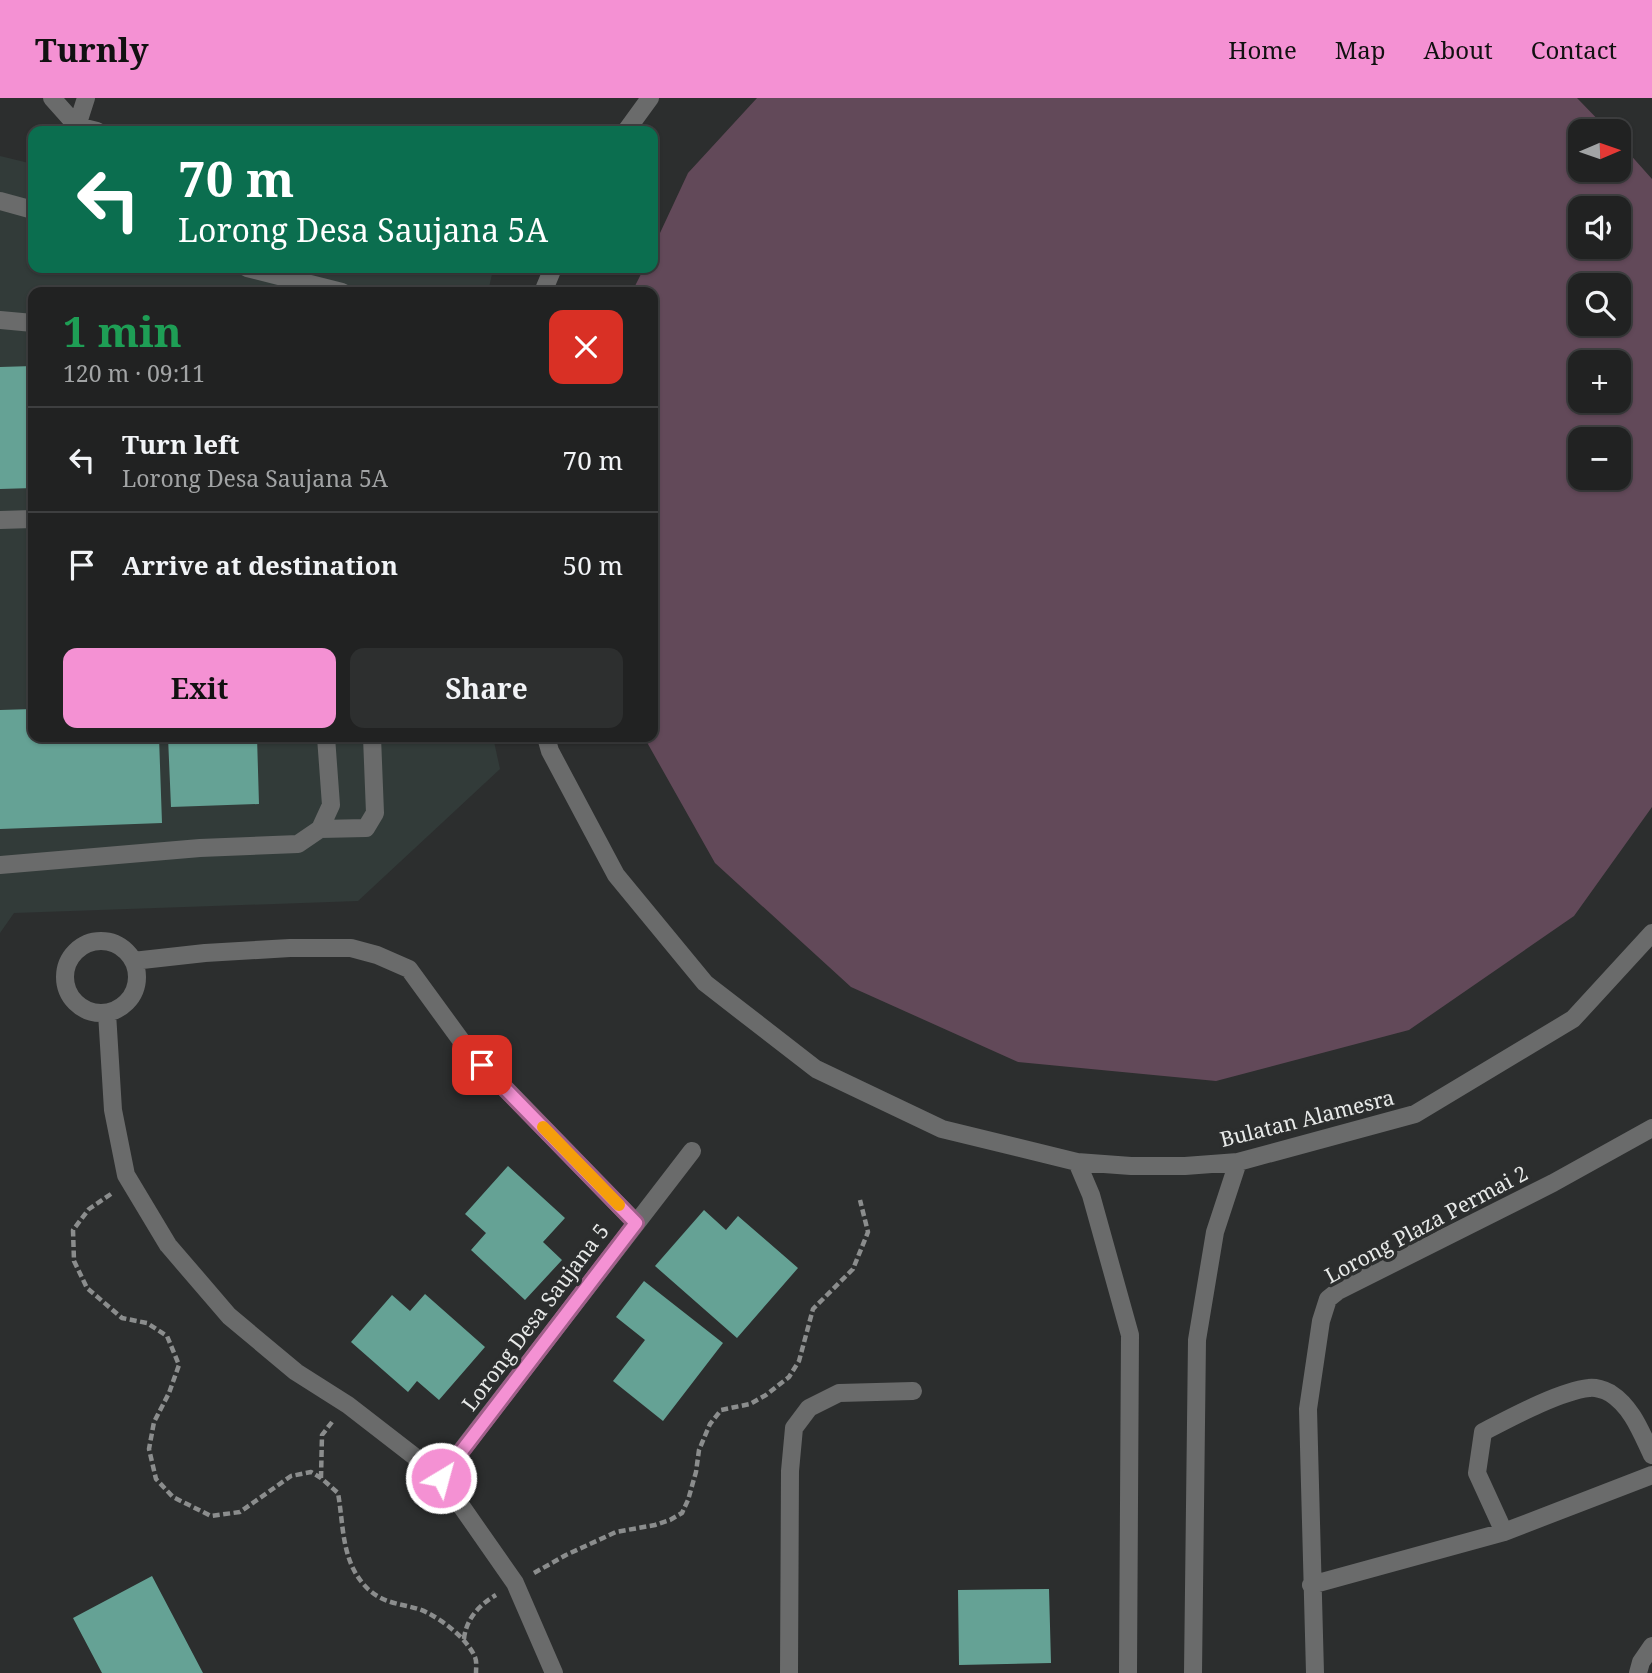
<!DOCTYPE html>
<html lang="en">
<head>
<meta charset="utf-8">
<style>
	body { margin:0; font-family:"Noto Serif",serif; background:#2d2f2f; color:#f1f3f6; height:100vh; display:flex; flex-direction:column; font-size:26px; white-space:nowrap }
	* { box-sizing:border-box; margin:0 }
	p { font-size:23px; color:#a2a4a5 }
	.icon { flex:none; width:38px; height:38px; fill:none; stroke:currentColor; stroke-width:2; stroke-linecap:round; stroke-linejoin:round }
	.map { position:relative; flex:1; overflow:hidden }
	.drawer { position:absolute; left:28px; top:189px; width:630px; height:455px; display:flex; flex-direction:column; background:#212222; border-radius:14px; box-shadow:0 2px 5px #0004,0 0 0 2px #3e3f40 }
	.drawer>* { flex:none }
	.top-card { position:absolute; left:28px; top:28px; width:630px; height:147px; border-radius:14px; box-shadow:0 2px 5px #0004,0 0 0 2px #3e3f40; background:#0b6e4f; color:#fff; overflow:hidden }
	.needle { width:46px; rotate:88deg }
	.fabs { position:absolute; left:1568px; top:21px; display:grid; gap:14px }
	.fabs a { display:grid; place-items:center; width:63px; height:63px; border-radius:14px; background:#212222; box-shadow:0 2px 5px #0004,0 0 0 2px #3e3f40; font-size:35px }
	.pin { position:absolute; display:grid; place-items:center; width:60px; height:60px; color:#fff; margin:-30px; border-radius:14px; box-shadow:0 4px 10px #0006 }
	.me { position:absolute; width:77px; margin:-38px; rotate:37deg; stroke-linejoin:round; filter:drop-shadow(0 0 5px #0008) }
	.turn { display:flex; align-items:center; gap:24px; height:147px; padding:0 35px; font-size:32px }
	.turn .icon { width:91px; height:91px; stroke-width:2.5 }
	.turn b { display:block; font-size:49px; line-height:60px }
	.round { display:grid; place-items:center; flex:none; width:74px; height:74px; border-radius:14px; background:#2d2f2f }
	.headline { display:flex; align-items:center; justify-content:space-between; height:119px; padding:0 35px }
	h1 { font-size:42px; font-weight:700; line-height:52px; color:#1e9e55 }
	.button { display:flex; gap:14px; margin-top:auto; padding:14px 35px }
	.button a { flex:1; height:80px; border-radius:14px; background:#f491d3; color:#111; font-size:28px; font-weight:700; line-height:80px; text-align:center }
	.button a+a { background:#2d2f2f; color:#f1f3f6 }
	ul { padding:0; list-style:none }
	li { display:flex; align-items:center; gap:21px; height:105px; padding:0 35px; border-top:2px solid #3e3f40 }
	li div { flex:1 }
	li b { display:block; font-size:26px }
	li em { font-style:normal }
	header { display:flex; align-items:center; gap:42px; box-sizing:border-box; height:98px; padding:0 35px; background:#f491d3; color:#111 }
	header strong { font-size:33px }
	nav { display:flex; gap:38px; margin-inline-start:auto; font-size:24px }
	.map>svg:first-child { display:block }
	.built { fill:#323b39 }
	.green { fill:#624959; fill-rule:evenodd }
	.building { fill:#65a295 }
	.lines { fill:none; stroke-linecap:round; stroke-linejoin:round }
	.path { stroke:#8b8d8d; stroke-width:4.5; stroke-dasharray:7 3.5; stroke-linecap:butt }
	.minor { stroke:#6a6b6b; stroke-width:18 }
	.route-casing { stroke:#9f5e89; stroke-width:18 }
	.route { stroke:#f491d3; stroke-width:12 }
	.slow { stroke:#f59e0b; stroke-width:12 }
	.labels { text-anchor:middle; dominant-baseline:central; stroke-width:7; stroke-linejoin:round; paint-order:stroke }
	.street-label { font-size:21px; fill:#e8eae9; stroke:#2c2e2e }
</style>
</head>
<body>
<header>
<strong>Turnly</strong>
<nav><a>Home</a><a>Map</a><a>About</a><a>Contact</a></nav>
</header>
<div class="map">
<svg width="1652" height="1575" viewBox="0 0 1652 1575">
	<rect width="100%" height="100%" fill="#2c2e2e"/>
	<!-- built -->
	<path class="built" d="M0,58L33,66V170H466L492,176L488,194H33V639H493L500,671L358,803L14,815L0,835Z"/>
	<!-- green -->
	<path class="green" d="M757,0H1577L1609,33H1580V72H1619V44L1652,81V709L1574,818L1409,932L1216,983L1018,964L851,889L715,765L644,639H653V194H632L644,170H653V150L688,75ZM1580,110H1619V149H1580ZM1580,187H1619V226H1580ZM1580,264H1619V303H1580ZM1580,341H1619V380H1580Z"/>
	<!-- building -->
	<path class="building" d="M33,268V390L0,391V269Z
		M33,611V639H159L162,725L0,731V612Z
		M168,639H257L259,706L171,709Z
		M508,1068L565,1120L543,1144L562,1162L525,1202L471,1152L486,1135L465,1116Z
		M704,1112L726,1132L738,1118L798,1170L737,1240L655,1168Z
		M644,1183L723,1245L663,1323L613,1283L645,1242L616,1219Z
		M425,1196L485,1249L439,1302L417,1283L408,1294L351,1244L392,1197L410,1213Z
		M152,1478L203,1575H102L73,1520Z
		M1049,1491L1051,1565L959,1567L958,1492Z"/>
	<g class="lines">
		<!-- path -->
		<path class="path" d="M111,1096L89,1111L73,1132L74,1163L87,1190L122,1220L147,1225L167,1238L179,1267L169,1295L154,1324L149,1351L156,1381L173,1399L211,1418L240,1414L291,1378L311,1374L321,1380L338,1395C344,1429 341,1465 368,1491C387,1509 409,1505 428,1515C445,1524 467,1541 475,1559C477,1564 476,1570 476,1575
			M321,1380L322,1337L332,1324
			M534,1475L566,1457L616,1434L655,1427L670,1422L682,1415L688,1402L696,1374L699,1352L710,1326L721,1312L750,1306L766,1297L789,1279L799,1263L813,1211L853,1171L868,1134L860,1102
			M464,1541C466,1521 479,1507 496,1497"/>
		<!-- minor -->
		<path class="minor" d="M52,0L77,28L97,33
			M77,28L86,0
			M626,33L650,0
			M0,103L33,112
			M247,170L342,194
			M543,194L553,170
			M0,222L33,225
			M0,422L33,421
			M546,639L550,653L616,777L705,885L816,971L942,1031L1077,1064L1131,1068H1185L1238,1064L1415,1016L1573,921L1652,835
			M320,731L366,730L375,715L372,639
			M0,767L200,750L298,746L320,731L331,707L326,639
			M65 879a36 36 0 1 1 72 0a36 36 0 1 1-72 0Z
			M133,863L205,855L290,850H351L377,857L409,871L468,952L636,1125
			M107,915L113,1012L126,1077L168,1147L229,1218L296,1274L348,1307L441,1379L515,1485L554,1575
			M1077,1064L1091,1097L1130,1237L1128,1575
			M441,1379L692,1053
			M1504,1434L1477,1375L1483,1334C1510,1320 1560,1293 1589,1290C1595,1289 1605,1292 1610,1295C1632,1309 1641,1334 1652,1357
			M1311,1487L1504,1434L1652,1377
			M789,1575L790,1373L794,1330L809,1310L839,1295L913,1293
			M1193,1575L1197,1242L1215,1134L1238,1064
			M1315,1575L1308,1311L1321,1223L1328,1201L1338,1193L1553,1085L1652,1030
			M1638,1575L1641,1564L1652,1548"/>
	</g>
	<g class="lines">
		<defs>
			<path id="route" d="M441,1380L636,1125L482,967"/>
		</defs>
		<!-- route casing -->
		<use href="#route" class="route-casing"/>
		<!-- route -->
		<use href="#route" class="route"/>
		<!-- slow -->
		<path class="slow" d="M543,1029L619,1107"/>
	</g>
	<g class="labels">
		<!-- street labels -->
		<g class="street-label">
			<text transform="translate(1307 1020) rotate(-14)">Bulatan Alamesra</text>
			<text transform="translate(1426 1126) rotate(-28)">Lorong Plaza Permai 2</text>
			<text transform="translate(535 1219) rotate(-53)">Lorong Desa Saujana 5</text>
		</g>
	</g>
</svg>
<div class="fabs">
<a><svg class="needle" viewBox="-14 -14 28 28"><path d="M0-13l5 13h-10z" fill="#e53935"/><path d="M0 13l5-13h-10z" fill="#a2a4a5"/></svg></a>
<a><svg class="icon" aria-label="sound" viewBox="0 0 24 24"><path d="M4 9h4l5-4v14l-5-4H4zM17 9q2 3 0 6"/></svg></a>
<a><svg class="icon" aria-label="search" viewBox="0 0 24 24"><circle cx="10" cy="10" r="6"/><path d="M15 15l6 6"/></svg></a>
<a>+</a>
<a>−</a>
</div>
<div class="pin" style="left:482px;top:967px;background:#d93025"><svg class="icon" aria-label="arrive" viewBox="0 0 24 24"><path d="M6 21V4h12l-3 4 3 4H6"/></svg></div>
<svg class="me" style="left:441px;top:1380px" viewBox="-20 -20 40 40"><circle r="17" fill="#f491d3" stroke="#fff" stroke-width="3"/><path d="M0-11L8 9 0 5-8 9z" fill="#fff"/></svg>
<div class="top-card">
<div class="turn"><svg class="icon" aria-label="left" viewBox="0 0 24 24"><path d="M17 20v-9H6M10 6l-5 5 5 5"/></svg><div><b>70 m</b>Lorong Desa Saujana 5A</div></div>
</div>
<section class="drawer">
<div class="headline"><div><h1>1 min</h1><p>120 m · 09:11</p></div><a class="round" style="background:#d93025;color:#fff"><svg class="icon" aria-label="close" viewBox="0 0 24 24"><path d="M6 6l12 12M18 6L6 18"/></svg></a></div>
<ul>
<li><svg class="icon" aria-label="left" viewBox="0 0 24 24"><path d="M17 20v-9H6M10 6l-5 5 5 5"/></svg><div><b>Turn left</b><p>Lorong Desa Saujana 5A</p></div><em>70 m</em></li>
<li><svg class="icon" aria-label="arrive" viewBox="0 0 24 24"><path d="M6 21V4h12l-3 4 3 4H6"/></svg><div><b>Arrive at destination</b></div><em>50 m</em></li>
</ul>
<div class="button"><a>Exit</a><a>Share</a></div>
</section>
</div>
</body>
</html>
